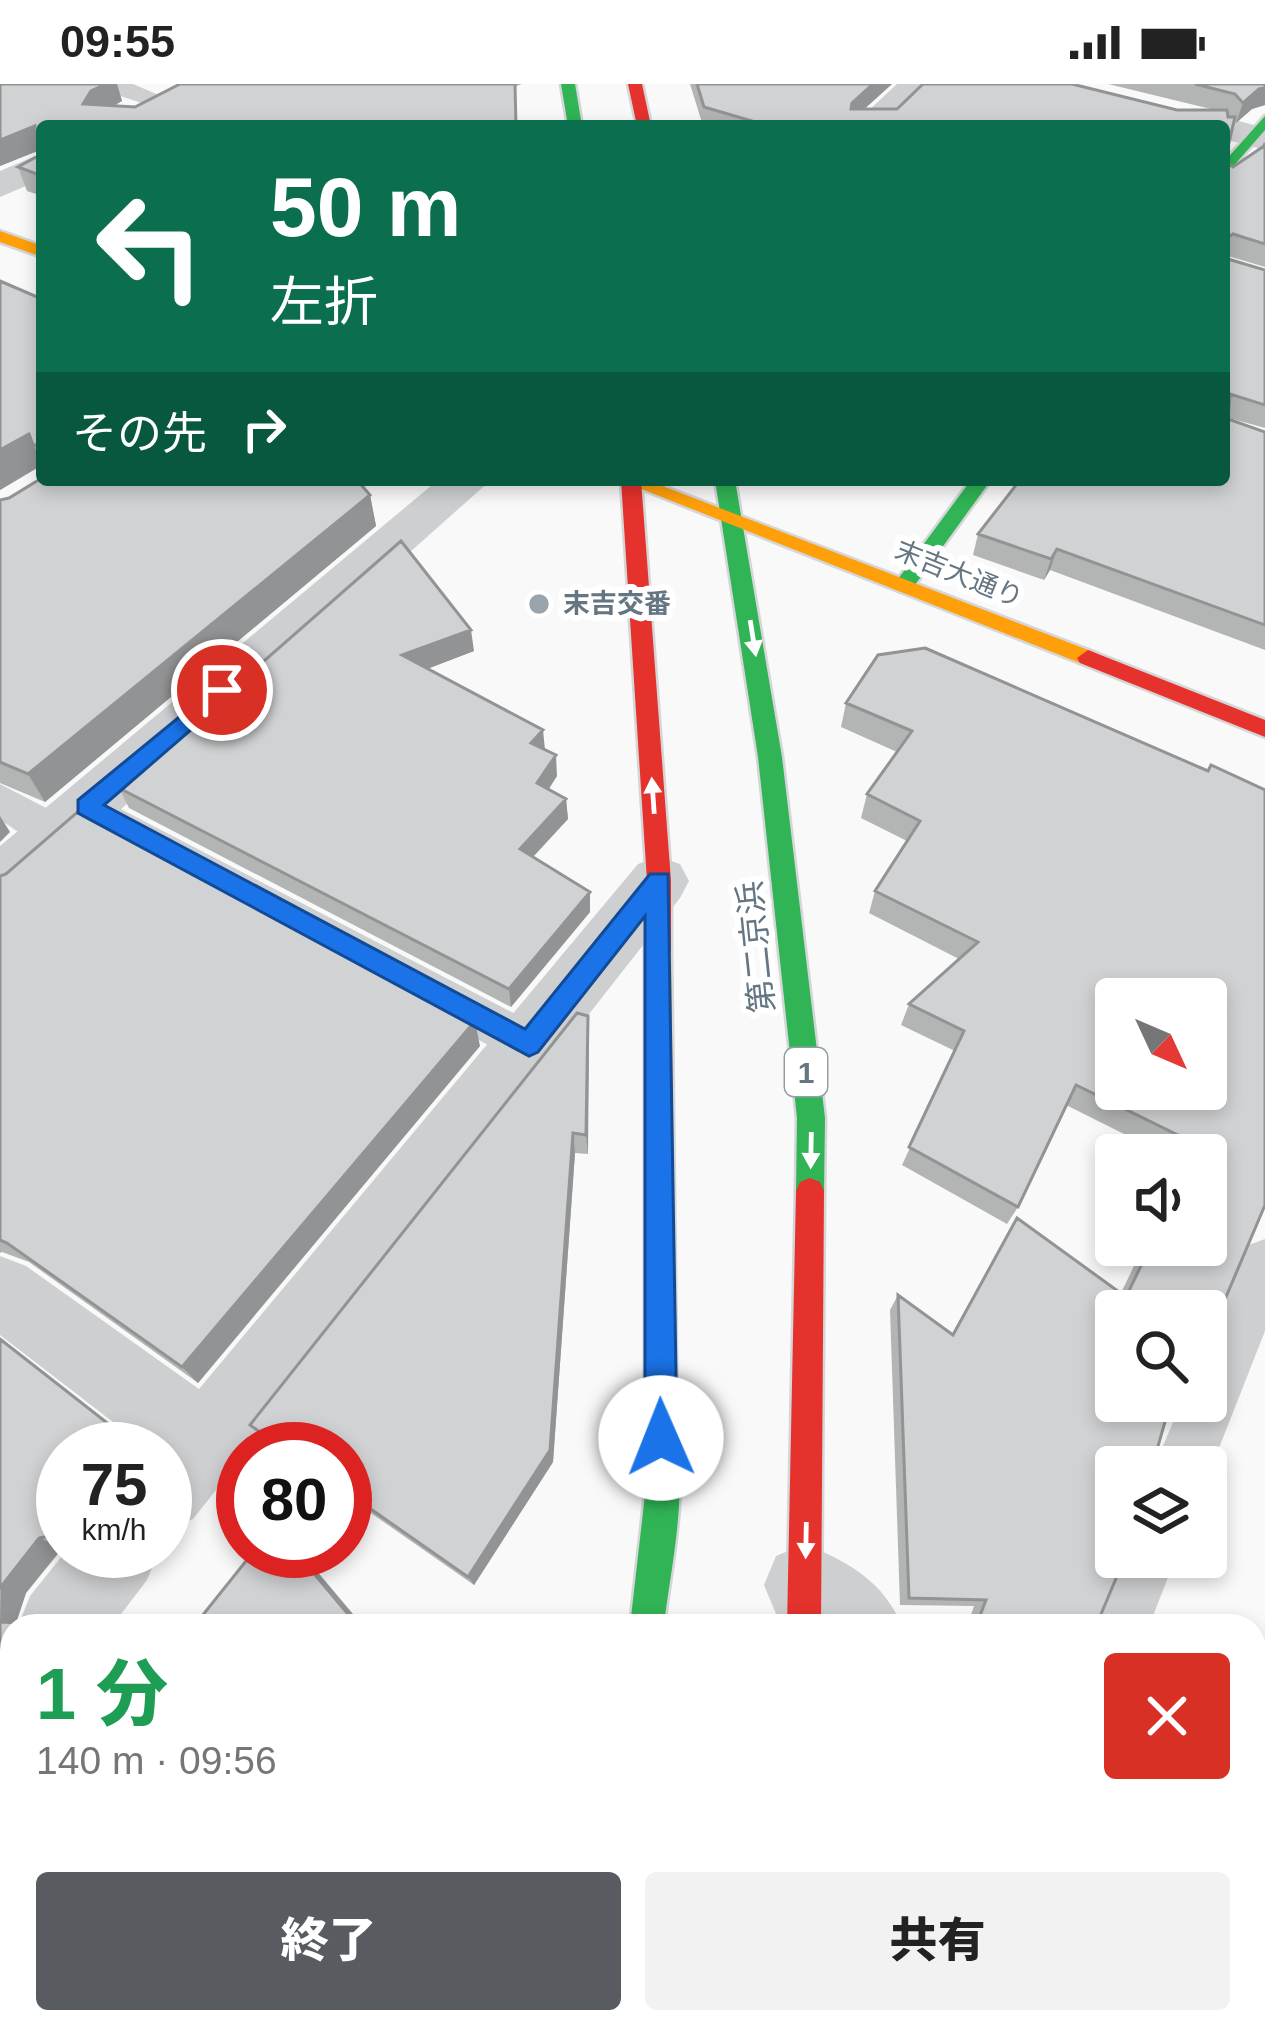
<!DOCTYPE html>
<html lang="ja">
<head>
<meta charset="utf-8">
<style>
	body { margin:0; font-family:Helvetica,"Noto Sans JP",sans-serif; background:#f2f2f2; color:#222; height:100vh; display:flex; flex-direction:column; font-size:45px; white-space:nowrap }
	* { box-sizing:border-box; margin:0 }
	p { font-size:39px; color:#767676 }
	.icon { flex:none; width:66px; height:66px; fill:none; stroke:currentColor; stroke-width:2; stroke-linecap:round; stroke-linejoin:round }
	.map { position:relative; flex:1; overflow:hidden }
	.panel { position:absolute; left:0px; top:1530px; width:1266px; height:420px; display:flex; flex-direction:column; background:#fff; border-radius:36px 36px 0 0; box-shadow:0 6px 18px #0003 }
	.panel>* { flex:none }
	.banner { position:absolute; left:36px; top:36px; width:1194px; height:366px; border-radius:12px; box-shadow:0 6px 18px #0003; background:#0b6e4f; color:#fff; overflow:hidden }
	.needle { width:78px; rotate:134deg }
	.controls { position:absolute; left:1095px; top:894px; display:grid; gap:24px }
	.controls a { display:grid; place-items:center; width:132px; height:132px; border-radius:12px; background:#fff; box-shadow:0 6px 18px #0003; font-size:60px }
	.speed { position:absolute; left:36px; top:1338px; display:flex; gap:24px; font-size:60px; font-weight:700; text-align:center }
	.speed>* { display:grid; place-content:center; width:156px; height:156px; border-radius:50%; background:#fff; box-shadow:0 6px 18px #0003; line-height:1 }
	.speed small { font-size:30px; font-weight:400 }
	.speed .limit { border:18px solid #d22; background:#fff; color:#111 }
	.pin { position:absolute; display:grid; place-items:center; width:102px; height:102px; color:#fff; margin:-51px; border:6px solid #fff; border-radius:50%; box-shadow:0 3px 12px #0007 }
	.me { position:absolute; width:132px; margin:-66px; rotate:359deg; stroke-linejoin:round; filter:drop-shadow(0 0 9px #0008) }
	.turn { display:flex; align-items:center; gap:42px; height:252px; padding:0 36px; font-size:54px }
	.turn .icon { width:156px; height:156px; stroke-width:2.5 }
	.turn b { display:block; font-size:84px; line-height:102px }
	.then { display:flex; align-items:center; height:114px; padding:0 36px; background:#0003; gap:24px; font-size:45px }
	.round { display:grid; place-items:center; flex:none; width:126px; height:126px; border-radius:12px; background:#f2f2f2 }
	.summary { display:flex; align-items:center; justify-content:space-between; height:204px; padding:0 36px }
	h1 { font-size:72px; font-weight:800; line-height:90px; color:#1e9e55 }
	.cta { display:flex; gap:24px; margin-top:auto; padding:24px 36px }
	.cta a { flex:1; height:138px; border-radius:12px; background:#585c60; color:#fff; font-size:48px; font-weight:800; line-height:138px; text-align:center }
	.cta a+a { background:#f2f2f2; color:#222 }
	.status { display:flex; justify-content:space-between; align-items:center; height:84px; padding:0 60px; background:#fff; direction:ltr }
	.status svg { height:33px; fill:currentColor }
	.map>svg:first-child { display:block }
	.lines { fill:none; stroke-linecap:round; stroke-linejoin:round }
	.fast-casing { stroke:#d5d6d7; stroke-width:5 }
	.slow-casing { stroke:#d5d6d7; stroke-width:5 }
	.jam-casing { stroke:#d5d6d7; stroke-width:5 }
	.lane { fill:#cecfd0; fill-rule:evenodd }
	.street { fill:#cecfd0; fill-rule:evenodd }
	.fast { fill:#30b455; fill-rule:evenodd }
	.slow { fill:#ff9f0a; fill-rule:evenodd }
	.jam { fill:#e5322d; fill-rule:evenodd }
	.wall { fill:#b3b5b5 }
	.shaded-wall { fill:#929394 }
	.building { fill:#d0d2d3; stroke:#929394; stroke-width:3; fill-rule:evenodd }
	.oneway { fill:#fff }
	.route { fill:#1a73e8; stroke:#114b97; stroke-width:3 }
	.poi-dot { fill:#99a4ac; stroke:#fff; stroke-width:4.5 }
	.labels { text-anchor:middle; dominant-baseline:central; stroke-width:12; stroke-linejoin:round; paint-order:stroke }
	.far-street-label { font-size:27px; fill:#657683; stroke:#fff }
	.far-poi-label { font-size:27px; font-weight:bold; fill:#657683; stroke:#fff; text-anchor:start }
	.shield { fill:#fff; stroke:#939fa8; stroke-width:3 }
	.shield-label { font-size:30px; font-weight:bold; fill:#657683 }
	.street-label { font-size:33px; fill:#657683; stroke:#fff }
</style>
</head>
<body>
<div class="status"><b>09:55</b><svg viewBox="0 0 49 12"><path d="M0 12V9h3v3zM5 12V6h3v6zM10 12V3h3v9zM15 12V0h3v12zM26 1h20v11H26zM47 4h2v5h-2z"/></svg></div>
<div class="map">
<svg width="1265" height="1950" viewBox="0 0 1265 1950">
	<rect width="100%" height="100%" fill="#f9f9f9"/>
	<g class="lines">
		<defs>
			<path id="fast" d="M561,0H575L582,42H568Z
				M1265,32V46L1224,93V78Z
				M715,396H735L782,673L825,1034L824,1107L820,1116L810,1120L800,1116L796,1107L797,1034L758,673Z
				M971,396H991L912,505H898V495Z
				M661,1348L672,1353C691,1398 669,1492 664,1542H630L646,1402L645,1364L650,1353Z"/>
			<path id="slow" d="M0,147L42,162V173L0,158Z
				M619,396H647L1096,569L1099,574L1096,579H1080Z
				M658,857L671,867L677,1364L672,1375L661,1380L650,1375L645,1364V867Z
				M767,1938H807V1950H767Z"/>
			<path id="jam" d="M628,0H642L651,42H637Z
				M621,396H641L671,797V867L658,877L645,867L647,797Z
				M1088,566L1265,636V653L1080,579L1077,574Z
				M810,1094L820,1098L824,1107L821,1542H787L796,1107L800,1098Z
				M586,1938H626L625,1950H585Z"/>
		</defs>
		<!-- fast casing -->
		<use href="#fast" class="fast-casing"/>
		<!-- slow casing -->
		<use href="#slow" class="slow-casing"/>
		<!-- jam casing -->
		<use href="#jam" class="jam-casing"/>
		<!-- lane -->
		<path class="lane" d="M95,0H133L173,17L160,25L99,5Z
			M0,700L71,737L77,749L71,761C44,769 23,750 0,736Z
			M86,707L546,946L553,960L546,974L529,980L512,974L71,734L65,723L71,712Z
			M1265,1155V1247L1206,1397V1383H1154L1182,1317H1206V1258L1246,1162Z
			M1116,1473H1176L1149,1542H1087Z"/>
		<!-- street -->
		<path class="street" d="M897,0H935L891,42H852Z
			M1224,33L1265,44V66L1224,55V42H1207Z
			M42,69V95L0,113V87Z
			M438,396H491L21,814L0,821V762Z
			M659,773L680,780L689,797L680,814L248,1365H243V1372L193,1435L165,1447V1365H148L0,1251V1172L26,1182L199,1305L638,780Z
			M805,1460C849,1478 884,1498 902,1542H791L776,1530L764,1501L776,1472Z
			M66,1467H159L147,1496L112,1542H18L30,1512Z
			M1254,1781L1265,1786V1883L1254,1878Z"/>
		<!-- fast -->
		<use href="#fast" class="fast"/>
		<!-- slow -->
		<use href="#slow" class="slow"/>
		<!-- jam -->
		<use href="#jam" class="jam"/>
	</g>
	<!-- wall -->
	<path class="wall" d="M0,0H117L122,17L114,22L135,23L180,0H522L517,2L42,42V112L27,107L18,83L38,72V67L0,82Z
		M690,0H892L864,25L1177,26H1215L1108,0H1265V21L1252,25L1236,39L1234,37L1227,67V79L1233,83L1264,62L1265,59V183L1228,172V175L1265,186V344L1229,334L1228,335L1265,348V566L1050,486L1044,496L973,471L978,450L1224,396V42H703Z
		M42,215V381L0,406Z
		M42,396H363L365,405L370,411L376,442L45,718L0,699V416L9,414Z
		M401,457L474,567L427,585L545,666L557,692L549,705L566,715L568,735L532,773L590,828L511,923L129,724L119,704Z
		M878,571L1265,1121L1116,1227L1099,1534L1096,1542H967L974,1522L900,1521L890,1226L898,1211L952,1250L1017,1134L1121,1209L1144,1161H1206V1071H1166L1066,1021L1018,1123L1007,1140L902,1081L955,967L901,941L909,920L959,875L869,829L875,807L907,757L861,734L867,710L897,668L841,643L846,619Z
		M0,792L480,962L198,1299L29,1178L2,1168L0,1169Z
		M588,932V1070L575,1069L553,1378L474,1501L345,1411V1365H278L262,1354L250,1341Z
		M0,1254L142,1365H63V1464L26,1509L16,1539L12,1938H385L380,1945L386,1950H0Z"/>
	<!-- shaded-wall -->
	<path class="shaded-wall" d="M106,0H117L122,17L98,30L83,20L91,7Z
		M873,0H892L849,39L852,19Z
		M1265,4V21L1252,25L1236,39L1243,19L1259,5Z
		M35,42L42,65L0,82V56Z
		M29,350L42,381L0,406V366Z
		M370,411L376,442L45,718L28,690Z
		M1057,465L1050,486L1044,496L1051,475Z
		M471,546L474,567L406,593L402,571Z
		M543,646L545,666L531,659Z
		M556,671L557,692L539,719L537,699Z
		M566,715L568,735L522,785L520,765Z
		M0,732L10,748L0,758Z
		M590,808V828L511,923L509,905Z
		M588,932L589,954L588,1070L586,1051Z
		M475,937L480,962L198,1299L182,1283Z
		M573,1049L575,1069L553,1378L474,1501L468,1493Z
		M0,1254L142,1365H122Z
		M63,1436V1458L49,1452Z
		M39,1454L62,1464L26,1509L15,1542L0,1540L1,1500Z
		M295,1467H300L363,1542H358Z
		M380,1938H385L380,1945L386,1950H372Z"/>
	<!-- building -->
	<path class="building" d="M0,0H106L91,7L83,20L135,23L180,0H515L516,42H42V92L18,83L38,72L35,42L0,56Z
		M697,0H873L852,19L851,25H897L923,0H1072L1177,26H1227L1228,33H1235L1227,67V79L1233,83L1264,62L1265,59V160L1233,150L1227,154L1228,175L1265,186V321L1230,310L1228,335L1265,348V541L1057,465L1051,475L978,450L1020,396H1224V42H769L704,23Z
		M1195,0H1265V4L1259,5L1243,19L1235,10Z
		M0,197L42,215V361H33L29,350L0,366Z
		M42,394V396H357L370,411L28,690L0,678V416L9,414Z
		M401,457L471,546L402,571L543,646L531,659L556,671L537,699L566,715L520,765L590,808L509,905L119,704Z
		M925,564L1208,687L1211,681L1265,706V1121L1206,1260V1227H1116V1317H1171L1152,1383H1116V1473H1125L1096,1542H976L986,1516L909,1514L898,1211L953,1251L1017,1134L1126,1213L1151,1161H1206V1071H1194L1198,1061L1076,1001L1018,1123L909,1063L964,947L909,920L978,858L875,807L920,737L867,710L912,647L846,619L878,571ZM1116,915H1206V1005H1116Z
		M81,725L475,937L182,1283L7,1159L0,1156V792L6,790Z
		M577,929L588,932L586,1051L573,1049L550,1366L468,1493L345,1407V1365H284L250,1341Z
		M0,1255L129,1356L122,1365H63V1436L49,1452L39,1454L0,1504Z
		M254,1467H295L358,1542H194Z
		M0,1538L22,1539L25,1542H12V1938H380L372,1950H0Z
		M1254,1882L1265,1889V1950H997L983,1938H1254Z"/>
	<!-- one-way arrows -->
	<defs><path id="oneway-solid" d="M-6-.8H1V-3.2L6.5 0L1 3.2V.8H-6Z" transform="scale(3)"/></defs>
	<g class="oneway">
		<use href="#oneway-solid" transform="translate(753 554) rotate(81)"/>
		<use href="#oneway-solid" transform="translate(653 712) rotate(-94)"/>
		<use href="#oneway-solid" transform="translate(811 1066) rotate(91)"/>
		<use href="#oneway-solid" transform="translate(806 1456) rotate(91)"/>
	</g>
	<!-- route -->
	<path class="route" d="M222,598L230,601V612L104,721L525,945L650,790H668L677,1354L673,1366L661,1371L650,1366L645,1354V832L538,968L529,972L78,729V716Z"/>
	<!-- markers -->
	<circle class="poi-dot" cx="539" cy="520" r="12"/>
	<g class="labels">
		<!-- far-street labels -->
		<g class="far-street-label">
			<text transform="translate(959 490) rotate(22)">末吉大通り</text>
		</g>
		<!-- far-poi labels -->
		<g class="far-poi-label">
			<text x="563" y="520">末吉交番</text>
		</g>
		<!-- shield labels -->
		<rect class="shield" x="785" y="964" width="42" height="48" rx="9"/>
		<g class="shield-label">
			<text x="806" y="988">1</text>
		</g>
		<!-- street labels -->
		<g class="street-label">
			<text transform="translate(756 863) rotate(-96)">第二京浜</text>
		</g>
	</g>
</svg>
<div class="controls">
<a><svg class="needle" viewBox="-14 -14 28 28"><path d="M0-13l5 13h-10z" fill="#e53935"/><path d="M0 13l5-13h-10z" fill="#767676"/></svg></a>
<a><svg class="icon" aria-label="sound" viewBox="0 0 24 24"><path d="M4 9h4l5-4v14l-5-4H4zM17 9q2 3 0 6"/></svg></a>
<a><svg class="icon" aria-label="search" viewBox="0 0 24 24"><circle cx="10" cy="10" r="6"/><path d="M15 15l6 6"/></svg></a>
<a><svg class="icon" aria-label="layers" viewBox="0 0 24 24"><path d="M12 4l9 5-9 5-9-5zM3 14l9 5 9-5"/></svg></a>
</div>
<div class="speed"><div>75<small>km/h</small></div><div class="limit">80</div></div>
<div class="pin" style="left:222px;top:606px;background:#d93025"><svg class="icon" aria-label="arrive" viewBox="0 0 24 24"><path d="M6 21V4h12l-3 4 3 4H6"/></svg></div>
<svg class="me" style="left:661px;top:1354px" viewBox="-20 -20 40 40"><circle r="19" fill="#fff"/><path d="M0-13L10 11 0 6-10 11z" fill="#1a73e8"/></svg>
<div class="banner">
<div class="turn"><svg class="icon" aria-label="left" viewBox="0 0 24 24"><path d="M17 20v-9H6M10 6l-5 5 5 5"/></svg><div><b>50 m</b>左折</div></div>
<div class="then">その先<svg class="icon" aria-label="right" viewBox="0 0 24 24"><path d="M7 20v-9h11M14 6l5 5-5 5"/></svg></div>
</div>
<section class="panel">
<div class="summary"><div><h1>1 分</h1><p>140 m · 09:56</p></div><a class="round" style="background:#d93025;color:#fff"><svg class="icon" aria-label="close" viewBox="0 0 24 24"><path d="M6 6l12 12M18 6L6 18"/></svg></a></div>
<div class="cta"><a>終了</a><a>共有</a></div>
</section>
</div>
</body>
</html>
